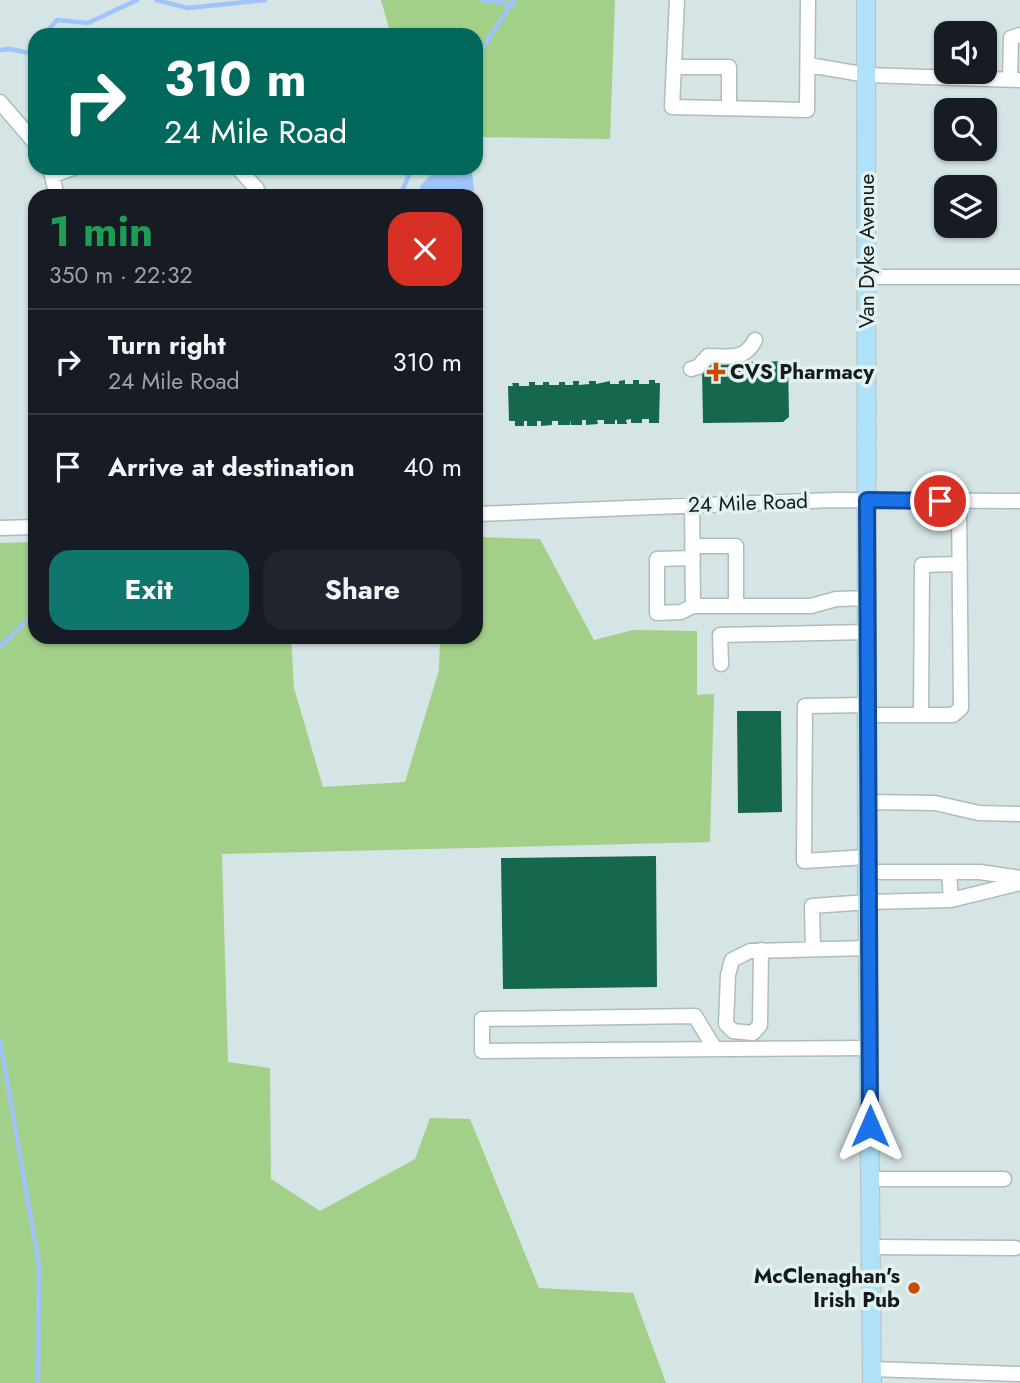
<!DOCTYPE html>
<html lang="en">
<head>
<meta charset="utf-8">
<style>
	body { margin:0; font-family:Jost,sans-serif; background:#20242c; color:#f1f3f6; height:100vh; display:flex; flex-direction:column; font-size:26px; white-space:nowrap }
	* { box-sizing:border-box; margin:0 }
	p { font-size:23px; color:#9ea1a6 }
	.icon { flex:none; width:38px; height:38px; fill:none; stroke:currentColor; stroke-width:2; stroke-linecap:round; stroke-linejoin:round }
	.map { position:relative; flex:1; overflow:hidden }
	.details { position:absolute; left:28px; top:189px; width:455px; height:455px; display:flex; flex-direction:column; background:#171b24; border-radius:21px; box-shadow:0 2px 5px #0004 }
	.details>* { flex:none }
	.hud { position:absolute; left:28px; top:28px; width:455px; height:147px; border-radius:21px; box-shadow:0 2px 5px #0004; background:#00695c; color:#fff; overflow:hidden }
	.buttons { position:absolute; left:934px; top:21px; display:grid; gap:14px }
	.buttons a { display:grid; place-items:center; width:63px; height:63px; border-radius:14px; background:#171b24; box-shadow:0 2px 5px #0004; font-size:35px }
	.pin { position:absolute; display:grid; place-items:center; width:60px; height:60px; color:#fff; margin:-30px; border:4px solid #fff; border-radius:50%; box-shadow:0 2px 7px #0007 }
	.me { position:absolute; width:77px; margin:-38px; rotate:0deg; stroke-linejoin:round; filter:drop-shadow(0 0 5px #0008) }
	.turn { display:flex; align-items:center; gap:24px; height:147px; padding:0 21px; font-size:32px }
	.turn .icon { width:91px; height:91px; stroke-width:2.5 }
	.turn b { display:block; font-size:49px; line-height:60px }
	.round { display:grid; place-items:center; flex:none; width:74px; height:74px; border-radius:21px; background:#20242c }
	.head { display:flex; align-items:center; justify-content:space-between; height:119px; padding:0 21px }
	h1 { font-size:42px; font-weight:700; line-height:52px; color:#1e9e55 }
	.cta { display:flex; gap:14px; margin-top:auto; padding:14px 21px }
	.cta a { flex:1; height:80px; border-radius:21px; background:#0f766e; color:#fff; font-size:28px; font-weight:700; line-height:80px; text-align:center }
	.cta a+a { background:#20242c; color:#f1f3f6 }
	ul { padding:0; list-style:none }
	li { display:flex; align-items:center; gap:21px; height:105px; padding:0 21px; border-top:2px solid #363941 }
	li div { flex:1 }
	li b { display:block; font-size:26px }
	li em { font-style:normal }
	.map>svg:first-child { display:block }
	.green { fill:#a2d089 }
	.water { fill:#a1c3fb }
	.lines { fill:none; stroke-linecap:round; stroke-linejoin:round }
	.stream { stroke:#a1c3fb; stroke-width:4.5 }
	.building { fill:#15684e }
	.minor-casing { stroke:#adbcbc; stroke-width:17 }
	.major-casing { stroke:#bdbfbf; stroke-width:20 }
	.minor { stroke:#fff; stroke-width:14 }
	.major { stroke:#afe1f8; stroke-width:18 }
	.route-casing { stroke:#114b97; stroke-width:18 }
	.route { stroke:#1a73e8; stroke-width:12 }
	.poi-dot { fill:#ce4900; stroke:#e2f2f2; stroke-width:2.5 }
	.labels { text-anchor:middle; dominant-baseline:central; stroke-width:7; stroke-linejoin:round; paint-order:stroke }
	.street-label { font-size:21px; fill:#151a1a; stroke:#e2f2f2 }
	.poi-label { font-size:21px; font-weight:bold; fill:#151a1a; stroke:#e2f2f2; text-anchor:start }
</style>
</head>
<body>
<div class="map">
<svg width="1020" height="1383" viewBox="0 0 1020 1383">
	<rect width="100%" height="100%" fill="#d5e4e5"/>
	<!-- green -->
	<path class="green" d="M381,0H615L610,139L476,137V35H391Z
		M476,537L540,539L594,640L633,630L697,631V695L714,694L710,842L222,854L228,1062L270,1068L271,1179L320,1211L415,1159L430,1118L470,1119L539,1288L633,1293L666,1383H0V543L35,542V637H291L294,688L323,787L405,782L439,670L440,637H476Z"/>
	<!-- water -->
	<path class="water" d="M438,168L472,172L474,190L469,196H420V186Z"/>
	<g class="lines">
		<!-- stream -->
		<path class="stream" d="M156,0L188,8L265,0
			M482,0L513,4
			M44,35L57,20L88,23L137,0
			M0,50L10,49L29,53L35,46
			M476,58L514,0
			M400,196L412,168
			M0,646L35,613
			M0,1040L39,1265L38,1383"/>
	</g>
	<!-- building -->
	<path class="building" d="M788,361L789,417L783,422L703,423L702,370L709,363Z
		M625,380V384H633V380H639V384H649V380H655V383H660L659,423H649V419H642V423H631V419L626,420L627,424H617V420H615V424H604V420H597L598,424L586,425V420H582V425H571L570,420V425H558V421H552V425L541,426V421H537V426H527V421H524V426H515V421H509L508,386H513L512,383H519V386H529V382H535V385H543V382H549V385H559V382H565V385H573V381H579V385L589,384V381H596V384L610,381V384H619V381Z
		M737,711H781L782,812L738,813Z
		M656,856L657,987L503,989L501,858Z"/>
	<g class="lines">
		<defs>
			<path id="minor" d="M677,0L672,107L807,110L808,0
				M809,65L867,75L1020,80
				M674,67H729V108
				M1010,80L1011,38L1020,35
				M0,102L35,143
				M50,168L57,196
				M238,168L257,189
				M54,175L73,168
				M867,277H1020
				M691,369L698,367L708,356C728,356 745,361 755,340
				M692,504L693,606H811L836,599L868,598
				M476,514L834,500L1020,501
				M0,528L35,527
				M692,546H736V606
				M693,558L657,559V613L681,612L693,606
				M721,664L720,635L868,632
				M867,715H953L961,708L959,501
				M921,715L922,565L960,564
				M867,802L935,803L979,813L1020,814
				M867,857L804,861L805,706L867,705
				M867,872H980L1020,878
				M949,872L951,900
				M813,949L812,906L868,902L951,900L1020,883
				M761,950L760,1025L753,1033L733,1031L726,1024L728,975L732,960L750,951L868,948
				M715,1049L695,1016L482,1019V1051L869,1048
				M870,1179H1004
				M871,1247L1015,1248
				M872,1369L1020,1374"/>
			<path id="major" d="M866,0L867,872L872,1383"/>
		</defs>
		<!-- minor casing -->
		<use href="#minor" class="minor-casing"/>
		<!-- major casing -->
		<use href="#major" class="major-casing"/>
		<!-- minor -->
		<use href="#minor" class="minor"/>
		<!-- major -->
		<use href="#major" class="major"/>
	</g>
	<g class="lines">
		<defs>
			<path id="route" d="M870,1126L867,500L940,501"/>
		</defs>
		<!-- route casing -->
		<use href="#route" class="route-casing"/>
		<!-- route -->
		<use href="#route" class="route"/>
	</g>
	<!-- markers -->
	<g class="poi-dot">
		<path d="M712.5 361.5h7v7h7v7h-7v7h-7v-7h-7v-7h7z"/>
		<circle cx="914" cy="1288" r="7"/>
	</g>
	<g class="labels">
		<!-- street labels -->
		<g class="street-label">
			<text transform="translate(867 251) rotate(-90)">Van Dyke Avenue</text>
			<text transform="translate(748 503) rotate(-2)">24 Mile Road</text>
		</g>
		<!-- poi labels -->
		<g class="poi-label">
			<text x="730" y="372">CVS Pharmacy</text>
			<text x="900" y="1276" text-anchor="end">McClenaghan's<tspan x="900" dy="24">Irish Pub</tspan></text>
		</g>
	</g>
</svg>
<div class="buttons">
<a><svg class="icon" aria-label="sound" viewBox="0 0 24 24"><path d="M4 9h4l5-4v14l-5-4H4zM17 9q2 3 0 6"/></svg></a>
<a><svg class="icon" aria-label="search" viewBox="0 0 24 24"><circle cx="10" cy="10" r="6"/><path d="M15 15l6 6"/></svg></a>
<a><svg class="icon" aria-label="layers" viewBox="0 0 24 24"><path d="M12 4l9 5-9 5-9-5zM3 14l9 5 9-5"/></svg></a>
</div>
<div class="pin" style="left:940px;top:501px;background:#d93025"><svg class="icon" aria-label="arrive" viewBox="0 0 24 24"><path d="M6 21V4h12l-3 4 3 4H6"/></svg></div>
<svg class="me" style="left:870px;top:1126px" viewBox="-20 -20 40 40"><path d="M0-17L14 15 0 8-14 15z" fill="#1a73e8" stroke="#fff" stroke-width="4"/></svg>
<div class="hud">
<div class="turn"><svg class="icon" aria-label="right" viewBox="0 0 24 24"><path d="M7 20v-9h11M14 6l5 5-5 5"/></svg><div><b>310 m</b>24 Mile Road</div></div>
</div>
<section class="details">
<div class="head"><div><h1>1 min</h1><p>350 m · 22:32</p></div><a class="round" style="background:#d93025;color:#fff"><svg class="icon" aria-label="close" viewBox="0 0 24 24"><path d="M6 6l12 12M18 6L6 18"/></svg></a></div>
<ul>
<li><svg class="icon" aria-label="right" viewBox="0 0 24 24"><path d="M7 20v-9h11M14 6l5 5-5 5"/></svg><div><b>Turn right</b><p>24 Mile Road</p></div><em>310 m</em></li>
<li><svg class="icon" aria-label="arrive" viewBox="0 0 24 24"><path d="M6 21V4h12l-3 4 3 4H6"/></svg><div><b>Arrive at destination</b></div><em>40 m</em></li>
</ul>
<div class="cta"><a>Exit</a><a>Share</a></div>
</section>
</div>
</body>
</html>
